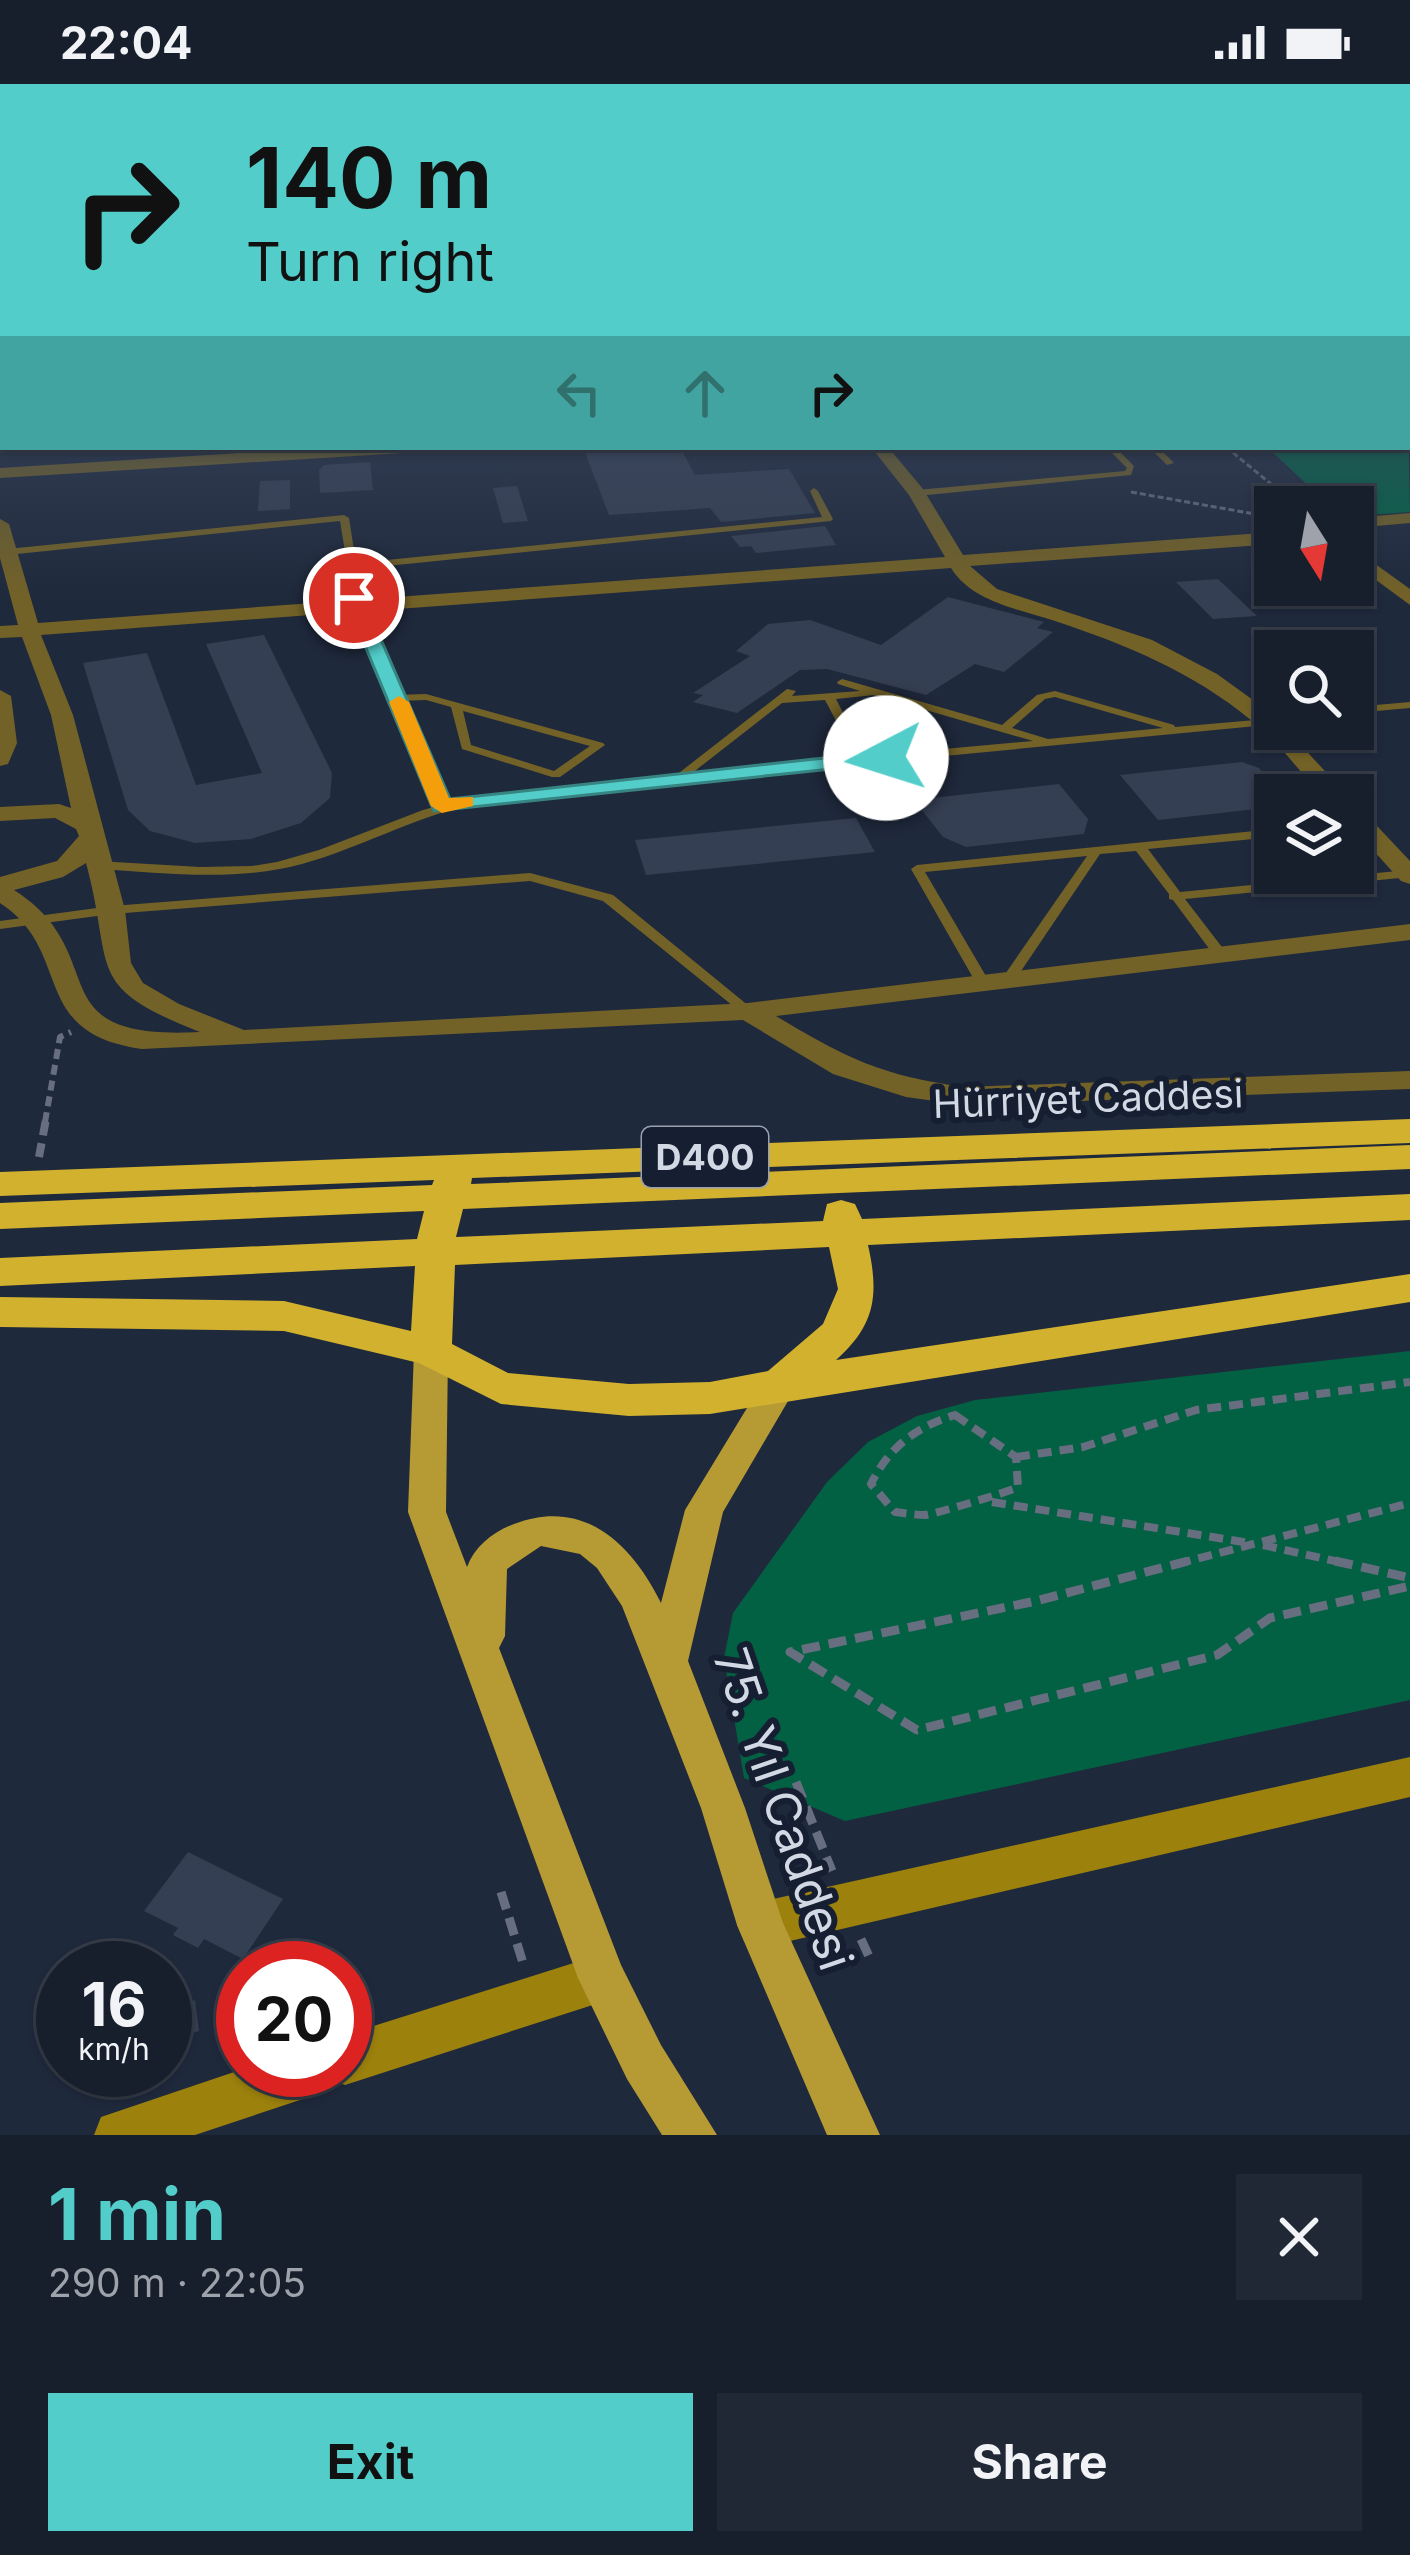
<!DOCTYPE html>
<html lang="en">
<head>
<meta charset="utf-8">
<style>
	body { margin:0; font-family:Inter,sans-serif; background:#202735; color:#f1f3f6; height:100vh; display:flex; flex-direction:column; font-size:45px; white-space:nowrap }
	* { box-sizing:border-box; margin:0 }
	p { font-size:39px; color:#9ea2aa }
	.icon { flex:none; width:66px; height:66px; fill:none; stroke:currentColor; stroke-width:2; stroke-linecap:round; stroke-linejoin:round }
	.map { position:relative; height:2051px; overflow:hidden }
	.panel { display:flex; flex-direction:column; background:#171f2d; flex:1 }
	.panel>* { flex:none }
	.hud { position:absolute; left:0px; top:0px; width:1410px; height:366px; box-shadow:0 3px 9px #0004,0 0 0 3px #363d49; background:#53cdc9; color:#111; overflow:hidden }
	.needle { width:78px; rotate:169deg }
	.fabs { position:absolute; left:1254px; top:402px; display:grid; gap:24px }
	.fabs a { display:grid; place-items:center; width:120px; height:120px; border-radius:0px; background:#171f2d; box-shadow:0 3px 9px #0004,0 0 0 3px #363d49; font-size:60px }
	.speed { position:absolute; left:36px; top:1857px; display:flex; gap:24px; font-size:60px; font-weight:700; text-align:center }
	.speed>* { display:grid; place-content:center; width:156px; height:156px; border-radius:50%; background:#171f2d; box-shadow:0 3px 9px #0004,0 0 0 3px #363d49; line-height:1 }
	.speed small { font-size:30px; font-weight:400 }
	.speed .limit { border:18px solid #d22; background:#fff; color:#111 }
	.pin { position:absolute; display:grid; place-items:center; width:102px; height:102px; color:#fff; margin:-51px; border:6px solid #fff; border-radius:50%; box-shadow:0 3px 12px #0007 }
	.me { position:absolute; width:132px; margin:-66px; rotate:265deg; stroke-linejoin:round; filter:drop-shadow(0 0 9px #0008) }
	.turn { display:flex; align-items:center; gap:42px; height:252px; padding:0 48px; font-size:54px }
	.turn .icon { width:156px; height:156px; stroke-width:2.5 }
	.turn b { display:block; font-size:84px; line-height:102px }
	.lanes { display:flex; align-items:center; height:114px; padding:0 48px; background:#0003; justify-content:center; gap:60px; direction:ltr }
	.lanes .off { opacity:.35 }
	.round { display:grid; place-items:center; flex:none; width:126px; height:126px; border-radius:0px; background:#202735 }
	.head { display:flex; align-items:center; justify-content:space-between; height:204px; padding:0 48px }
	h1 { font-size:72px; font-weight:700; line-height:90px; color:#53cdc9 }
	.primary-button { display:flex; gap:24px; margin-top:auto; padding:24px 48px }
	.primary-button a { flex:1; height:138px; border-radius:0px; background:#53cdc9; color:#111; font-size:48px; font-weight:700; line-height:138px; text-align:center }
	.primary-button a+a { background:#202735; color:#f1f3f6 }
	.status { display:flex; justify-content:space-between; align-items:center; height:84px; padding:0 60px; background:#171f2d; direction:ltr }
	.status svg { height:33px; fill:currentColor }
	.map>svg:first-child { display:block }
	.green { fill:#026143 }
	.forest { fill:#006445 }
	.building { fill:#353f53 }
	.lines { fill:none; stroke-linecap:round; stroke-linejoin:round }
	.path-far3 { stroke:#666e7f; stroke-width:3; stroke-dasharray:6 3; stroke-linecap:butt }
	.path-far2 { stroke:#666e7f; stroke-width:6; stroke-dasharray:10 6; stroke-linecap:butt }
	.path-far1 { stroke:#666e7f; stroke-width:8; stroke-dasharray:14 8; stroke-linecap:butt }
	.path { stroke:#666e7f; stroke-width:9; stroke-dasharray:18 9; stroke-linecap:butt }
	.lane { fill:#736227; fill-rule:evenodd }
	.street { fill:#736227; fill-rule:evenodd }
	.secondary { fill:#9c810d; fill-rule:evenodd }
	.primary { fill:#b69b35; fill-rule:evenodd }
	.highway { fill:#d2b12f; fill-rule:evenodd }
	.route { fill:#53cdc9; stroke:#368583; stroke-width:3 }
	.slow { fill:#f59e0b }
	.labels { text-anchor:middle; dominant-baseline:central; stroke-width:12; stroke-linejoin:round; paint-order:stroke }
	.shield { fill:#161f31; stroke:#9aa1af; stroke-width:3 }
	.shield-label { font-size:36px; font-weight:bold; fill:#d2d9e5 }
	.street-label { font-size:39px; fill:#d2d9e5; stroke:#161f31 }
	.near-street-label { font-size:48px; fill:#d2d9e5; stroke:#161f31 }
</style>
</head>
<body>
<div class="status"><b>22:04</b><svg viewBox="0 0 49 12"><path d="M0 12V9h3v3zM5 12V6h3v6zM10 12V3h3v9zM15 12V0h3v12zM26 1h20v11H26zM47 4h2v5h-2z"/></svg></div>
<div class="map">
<svg width="1410" height="2051" viewBox="0 0 1410 2051">
	<rect width="100%" height="100%" fill="#1f293c"/>
	<!-- green -->
	<path class="green" d="M1410,1267V1616L845,1737L744,1694L724,1574L733,1529L827,1398L868,1358L917,1332L975,1316Z"/>
	<!-- forest -->
	<path class="forest" d="M1407,292L1410,428L1353,432V423H1331L1267,363H1407Z"/>
	<!-- building -->
	<path class="building" d="M583,363H680L695,391L789,385L815,429L721,438L710,424L609,431Z
		M370,378L373,406L320,409L319,386L324,381Z
		M290,396V425L258,427L260,397Z
		M517,402L528,437L503,439L493,404Z
		M825,442L836,461L756,469L751,462L740,463L731,452Z
		M1218,495L1257,532L1213,535L1176,498Z
		M948,513L1044,538L1037,544L1053,548L1004,588L975,580L926,611L827,585L800,586L737,629L693,618L703,611L693,609L750,572L736,567L768,540L810,536L881,561Z
		M264,551L332,689L330,714L301,739L251,755L195,759L150,747L128,726L83,579L147,569L196,701L262,689L206,560Z
		M1242,678L1259,684L1275,703V723L1158,736L1120,691Z
		M1059,700L1088,735L1084,750L966,763L943,753L914,716Z
		M856,734L875,768L646,791L635,756Z
		M188,1768L283,1815L243,1875L204,1855L198,1864L173,1851L178,1844L144,1827Z
		M195,1916L199,1947L165,1958V1926Z"/>
	<g class="lines">
		<!-- path-far3 -->
		<path class="path-far3" d="M1226,363L1299,423
			M1131,408L1266,432"/>
		<!-- path-far2 -->
		<path class="path-far2" d="M45,1038L60,953L71,948"/>
		<!-- path-far1 -->
		<path class="path-far1" d="M39,1073L46,1035
			M955,1331L1016,1373L1018,1403C1009,1408 931,1431 925,1431C915,1431 905,1429 895,1428L871,1400C889,1363 916,1343 955,1331Z
			M1016,1373L1083,1363L1196,1326L1410,1298
			M992,1418L1250,1459
			M1263,1461L1348,1480
			M1177,1480L1410,1419"/>
		<!-- path -->
		<path class="path" d="M1188,1477L1036,1517L790,1568L917,1646L1217,1571L1270,1534L1410,1502
			M1335,1477L1410,1494
			M796,1698L832,1787
			M501,1808L523,1879
			M861,1855L872,1879"/>
		<!-- lane -->
		<path class="lane" d="M3,264V268L0,269V265Z
			M1106,363H1115L1134,382L1131,391L917,412L913,409L917,406L1125,387L1127,384Z
			M1149,363H1158L1174,379L1167,381Z
			M814,404L818,407L833,435L831,437L357,485L364,523L359,526L354,523L340,437L7,471L2,468L7,465L344,431L349,434L356,479L822,433L810,407Z
			M842,595L1002,641L1037,611L1055,607L1174,641L1175,643L1267,635L1273,638L1267,641L892,677L891,682L868,691L840,684L838,682L470,721C412,734 360,764 302,780C235,798 166,789 97,785L91,781L97,777L200,783L252,782L277,778L319,766L423,726L470,713L675,692L787,605L796,607L792,612L860,607L838,600L837,598ZM874,611L1033,657L889,670L860,662L836,615ZM1055,613L1163,644L1048,655L1012,644L1045,615ZM825,616L851,665L838,671L837,675L691,690L782,619ZM861,669L879,673L881,678L867,684L849,680L848,675Z
			M426,610L603,659L605,661L560,693H552L462,665L451,623L426,616L397,617L392,614L397,611ZM463,627L590,662L554,687L471,661Z
			M1410,618V624L1353,629V623Z
			M1275,745V753L1148,765L1180,808L1408,786L1410,793L1185,815L1228,871L1221,875L1216,874L1173,816L1169,815V810L1136,767L1100,770L1013,899L1008,900L1001,896L1087,772L925,788L990,899L983,903L976,899L911,785L917,781Z
			M530,789L613,811L755,927L753,930H743L603,817L530,797L112,830L0,845V837L112,822Z"/>
		<!-- street -->
		<path class="street" d="M1407,275H1410V283H1407Z
			M338,363H427L419,368L0,394V384Z
			M871,363H888L923,405L963,471L1275,448V460L970,482L997,505L1152,556L1217,590L1271,629L1275,645H1286L1347,711H1322C1299,687 1278,658 1252,637C1193,588 1127,561 1055,537C1019,525 972,518 951,484L370,527L454,722L442,729L430,722L351,528L41,551L73,631L125,826L131,879L143,899L179,920L244,946L748,919L1410,840V856L776,932C848,975 880,991 964,1003L1410,987V1005L964,1021L906,1013L833,990L743,936L142,965C27,949 75,868 0,819V793L57,777L79,752L76,745L55,734L0,737V723L59,720L71,724L51,631L22,553L0,554V542L18,541L0,474V435L9,440L38,539L945,473L909,411ZM86,779C115,886 82,902 200,948C33,957 116,871 14,806L63,793Z
			M1410,429V439L1353,444V434Z
			M1353,464L1410,505V521L1353,479Z
			M0,606L11,612L17,659L8,680L0,682Z
			M1353,723L1361,725L1410,777V800L1401,797L1353,744Z"/>
		<!-- secondary -->
		<path class="secondary" d="M1410,1673V1713L760,1864L744,1857L737,1841L744,1825L760,1818Z
			M602,1870L619,1877L626,1894L619,1911L602,1918L345,2001L335,1997L332,2003L315,2011L195,2051H94L101,2033L243,1985L345,1986V1951Z"/>
		<!-- primary -->
		<path class="primary" d="M431,1254L443,1258L448,1267L446,1428L467,1483C475,1462 493,1448 514,1440C584,1413 632,1460 661,1519L685,1426L767,1291L780,1287L793,1291L798,1300L723,1428L688,1577L745,1724L783,1839L880,2051H827L737,1841L701,1724L622,1522L597,1484L580,1470L541,1462L507,1485L505,1552L499,1564L621,1881L661,1961L717,2051H662L627,1995L578,1894L408,1428L414,1267L419,1258Z"/>
		<!-- highway -->
		<path class="highway" d="M1410,1035V1059L472,1094L471,1100L1410,1061V1085L463,1125L456,1153L823,1137L827,1120L841,1116L855,1120L862,1135L1410,1110V1136L868,1161C879,1210 876,1241 836,1276L1410,1190V1218L710,1330L629,1332L501,1320L419,1279L284,1247L0,1243V1213L284,1217L411,1247L415,1182L0,1202V1174L417,1155L424,1127L0,1145V1119L432,1101L434,1096L0,1112V1088ZM829,1163L838,1205L823,1240L768,1287L710,1298L629,1300L508,1289L452,1260L455,1181Z"/>
	</g>
	<!-- sky -->
	<linearGradient id="sky" x2="0" y2="1"><stop stop-color="#111721"/><stop offset="0.44" stop-color="#3c4961"/><stop offset="1" stop-color="#3c4961" stop-opacity="0"/></linearGradient>
	<rect width="1410" height="517" fill="url(#sky)"/>
	<!-- route -->
	<path class="route" d="M354,509L363,514L450,715L833,673L838,665L860,659L897,674L886,680L859,672L841,684L434,727L345,514Z"/>
	<!-- slow -->
	<path class="slow" d="M399,612L409,618L449,714L473,713V722L442,729L431,722L389,618Z"/>
	<g class="labels">
		<!-- shield labels -->
		<rect class="shield" x="642" y="1043" width="126" height="60" rx="9"/>
		<g class="shield-label">
			<text x="705" y="1073">D400</text>
		</g>
		<!-- street labels -->
		<g class="street-label">
			<text transform="translate(1088 1014) rotate(-2)">Hürriyet Caddesi</text>
		</g>
		<!-- near-street labels -->
		<g class="near-street-label">
			<text transform="translate(784 1725) rotate(71)">75. Yıl Caddesi</text>
		</g>
	</g>
</svg>
<div class="fabs">
<a><svg class="needle" viewBox="-14 -14 28 28"><path d="M0-13l5 13h-10z" fill="#e53935"/><path d="M0 13l5-13h-10z" fill="#9ea2aa"/></svg></a>
<a><svg class="icon" aria-label="search" viewBox="0 0 24 24"><circle cx="10" cy="10" r="6"/><path d="M15 15l6 6"/></svg></a>
<a><svg class="icon" aria-label="layers" viewBox="0 0 24 24"><path d="M12 4l9 5-9 5-9-5zM3 14l9 5 9-5"/></svg></a>
</div>
<div class="speed"><div>16<small>km/h</small></div><div class="limit">20</div></div>
<div class="pin" style="left:354px;top:514px;background:#d93025"><svg class="icon" aria-label="arrive" viewBox="0 0 24 24"><path d="M6 21V4h12l-3 4 3 4H6"/></svg></div>
<svg class="me" style="left:886px;top:674px" viewBox="-20 -20 40 40"><circle r="19" fill="#fff"/><path d="M0-13L10 11 0 6-10 11z" fill="#53cdc9"/></svg>
<div class="hud">
<div class="turn"><svg class="icon" aria-label="right" viewBox="0 0 24 24"><path d="M7 20v-9h11M14 6l5 5-5 5"/></svg><div><b>140 m</b>Turn right</div></div>
<div class="lanes"><svg class="icon off" aria-label="left" viewBox="0 0 24 24"><path d="M17 20v-9H6M10 6l-5 5 5 5"/></svg><svg class="icon off" aria-label="ahead" viewBox="0 0 24 24"><path d="M12 20V5M6 11l6-6 6 6"/></svg><svg class="icon" aria-label="right" viewBox="0 0 24 24"><path d="M7 20v-9h11M14 6l5 5-5 5"/></svg></div>
</div>
</div>
<section class="panel">
<div class="head"><div><h1>1 min</h1><p>290 m · 22:05</p></div><a class="round"><svg class="icon" aria-label="close" viewBox="0 0 24 24"><path d="M6 6l12 12M18 6L6 18"/></svg></a></div>
<div class="primary-button"><a>Exit</a><a>Share</a></div>
</section>
</body>
</html>
